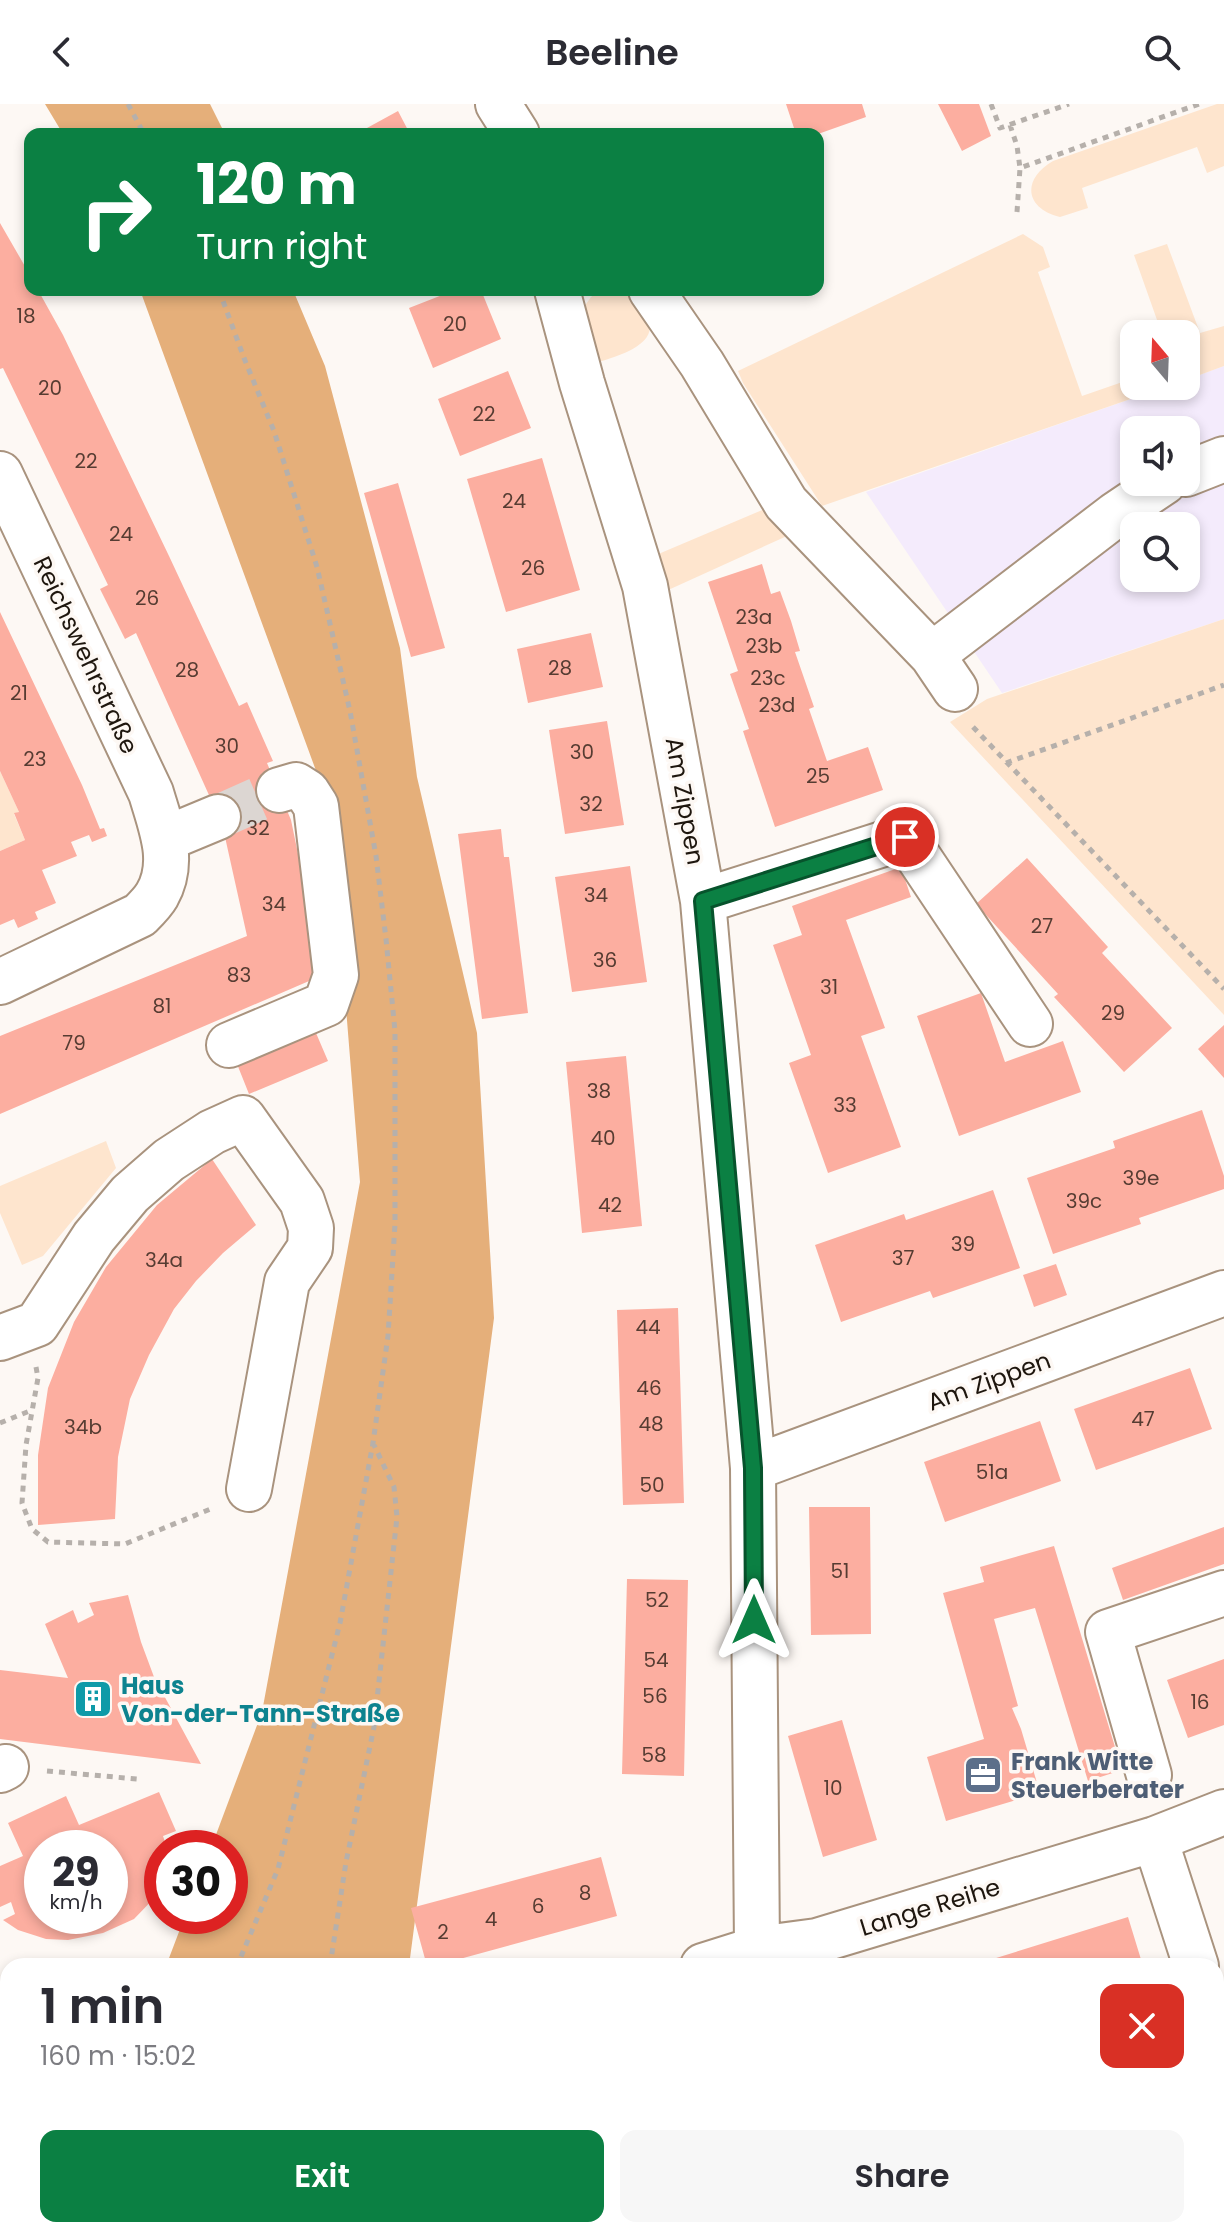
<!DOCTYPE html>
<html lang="en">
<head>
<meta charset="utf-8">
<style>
	body { margin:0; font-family:Poppins,sans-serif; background:#f7f7f7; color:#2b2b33; height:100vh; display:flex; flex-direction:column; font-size:30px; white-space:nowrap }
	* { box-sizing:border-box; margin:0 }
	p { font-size:26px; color:#7c7c81 }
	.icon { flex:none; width:44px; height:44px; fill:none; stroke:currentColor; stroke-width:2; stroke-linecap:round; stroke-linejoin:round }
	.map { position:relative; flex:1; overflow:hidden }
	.drawer { position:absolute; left:0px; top:1854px; width:1224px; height:280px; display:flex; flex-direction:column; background:#fff; border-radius:24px 24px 0 0; box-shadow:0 4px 12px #0003 }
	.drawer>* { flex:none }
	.banner { position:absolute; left:24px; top:24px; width:800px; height:168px; border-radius:16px; box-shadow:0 4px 12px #0003; background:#0b8043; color:#fff; overflow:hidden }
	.needle { width:52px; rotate:341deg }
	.tools { position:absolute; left:1120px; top:216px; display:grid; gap:16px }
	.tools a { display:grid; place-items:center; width:80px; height:80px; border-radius:16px; background:#fff; box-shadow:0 4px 12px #0003; font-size:40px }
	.speed { position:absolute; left:24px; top:1726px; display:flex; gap:16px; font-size:40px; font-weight:700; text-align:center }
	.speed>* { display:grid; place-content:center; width:104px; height:104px; border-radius:50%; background:#fff; box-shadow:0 4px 12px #0003; line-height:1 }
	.speed small { font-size:20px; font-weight:400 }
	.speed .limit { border:12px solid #d22; background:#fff; color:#111 }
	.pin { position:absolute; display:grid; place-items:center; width:68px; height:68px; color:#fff; margin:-34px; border:4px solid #fff; border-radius:50%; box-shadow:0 2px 8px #0007 }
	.me { position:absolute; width:88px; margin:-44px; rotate:0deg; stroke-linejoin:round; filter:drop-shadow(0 0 6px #0008) }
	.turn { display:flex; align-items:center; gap:28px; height:168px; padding:0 40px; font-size:36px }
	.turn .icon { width:104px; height:104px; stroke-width:2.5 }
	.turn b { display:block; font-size:56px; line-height:68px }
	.round { display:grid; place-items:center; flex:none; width:84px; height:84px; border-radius:16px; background:#f7f7f7 }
	.overview { display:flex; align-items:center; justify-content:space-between; height:136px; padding:0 40px }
	h1 { font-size:48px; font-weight:600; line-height:60px }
	.action { display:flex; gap:16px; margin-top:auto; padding:16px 40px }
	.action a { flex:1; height:92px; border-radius:16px; background:#0b8043; color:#fff; font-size:32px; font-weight:600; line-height:92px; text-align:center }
	.action a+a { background:#f7f7f7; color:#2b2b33 }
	header { display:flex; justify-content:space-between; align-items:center; height:104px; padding:0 40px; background:#fff; font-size:36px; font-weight:600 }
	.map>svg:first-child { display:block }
	.commercial { fill:#f4ebfc; fill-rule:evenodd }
	.education { fill:#f3ebfc }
	.green { fill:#fee5ce }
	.forest { fill:#e5af7a }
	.building { fill:#fcaea0; fill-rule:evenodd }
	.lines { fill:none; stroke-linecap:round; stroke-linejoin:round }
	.minor-tunnel { stroke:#dcd6d2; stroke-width:44; stroke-dasharray:44 22; stroke-linecap:butt }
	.minor-casing { stroke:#a9937e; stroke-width:48 }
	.path { stroke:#b6b0ab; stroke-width:5; stroke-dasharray:6 6; stroke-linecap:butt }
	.minor { stroke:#fff; stroke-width:44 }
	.route-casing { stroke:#07532c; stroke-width:20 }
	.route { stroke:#0b8043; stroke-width:14 }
	.labels { text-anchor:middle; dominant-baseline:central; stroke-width:7; stroke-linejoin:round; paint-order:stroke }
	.number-label { font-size:20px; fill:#563c32 }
	.street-label { font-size:24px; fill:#1e160e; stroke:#fdf8f4 }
	.culture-label { font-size:24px; font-weight:bold; fill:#0d838f; stroke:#fdf8f4; text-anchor:start }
	.service-label { font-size:24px; font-weight:bold; fill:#4e5e75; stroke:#fdf8f4; text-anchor:start }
</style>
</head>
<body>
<header><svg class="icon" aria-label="back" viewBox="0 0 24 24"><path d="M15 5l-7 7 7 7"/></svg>Beeline<svg class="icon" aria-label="search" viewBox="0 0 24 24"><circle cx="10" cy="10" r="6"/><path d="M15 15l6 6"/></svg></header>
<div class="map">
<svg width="1224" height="2134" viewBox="0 0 1224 2134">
	<rect width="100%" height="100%" fill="#fdf8f4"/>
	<!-- commercial -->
	<path class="commercial" d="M1224,262V515L1002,589L866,388L1168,282H1186V276ZM1134,326H1186V378H1134ZM1134,422H1186V474H1134Z"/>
	<!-- education -->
	<path class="education" d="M0,2011H8V2126H57L53,2134H0Z"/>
	<!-- green -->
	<path class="green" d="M1217,0H1224V62L1207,69L1197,43L1082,84L1088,104L1060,113C1024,104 1022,75 1053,57Z
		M1023,130L1043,143L1050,163L1038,168L1082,292L1134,274V282H1168L822,402L743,279L738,267Z
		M1167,140L1200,229L1224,222V262L1186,276V230H1162L1134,151Z
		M600,186H631C636,195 644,204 648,214C660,242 614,253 596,259L584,203L591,193Z
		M767,404L787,432L666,487L656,451Z
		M1224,515V911L950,618L987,595Z
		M0,667L19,708L14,710L25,736L0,747Z
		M106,1037L116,1064L43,1152L22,1161L0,1109V1082Z
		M1224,2041V2105L1216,2102V2043Z
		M396,2126H561L563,2134H395Z"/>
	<!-- forest -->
	<path class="forest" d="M45,0H210L225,30H63Z
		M140,186H293L325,262L400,544L417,673L477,929L494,1214L409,1862H166L185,1812H230V1744H211L262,1608L360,1078L330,705Z
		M57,2126H257L256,2134H53Z"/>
	<!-- building -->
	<path class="building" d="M786,0H862L866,13L818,30H796Z
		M938,0H979L991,32L962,47Z
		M398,7L410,30H356Z
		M0,119L30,171V186H38L63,231L169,452L239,602L247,598L273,657L267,659L291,716L323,871L0,1010V932L247,832L225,733L213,700L136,529L125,535L100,485L108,481L3,264L0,265Z
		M455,186H481L501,235L433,264L409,204Z
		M508,267L531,324L460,352L438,295Z
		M542,354L580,486L506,508L467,375Z
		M398,379L445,544L411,553L364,389Z
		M762,460L771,490L780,487L791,517L800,547L795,548L814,603L809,605L827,657L868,643L883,686L775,723L743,627L749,625L730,570L738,567L708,478Z
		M0,508L82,681L100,725L104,724L107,732L92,738L89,731L71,738L77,752L42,766L56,799L35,808L38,815L18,824L14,815L0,821V747L25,736L14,709L19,708L0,667Z
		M591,529L603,583L528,599L517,545Z
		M607,617L624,721L565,730L549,626Z
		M501,725L504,753H509L528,909L482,915L458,730Z
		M1027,754L1108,843L1102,849L1172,924L1124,968L1054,893L1058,890L976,800Z
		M630,762L647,878L572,888L555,773Z
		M901,763L911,793L846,816L885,924L861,932L901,1043L828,1069L789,959L811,951L773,841L802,831L792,802Z
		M981,889L1005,958L1063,937L1081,988L959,1032L917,912Z
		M1224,921V974L1198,945Z
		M313,922L328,957L249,990L235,955Z
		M626,952L642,1122L582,1129L566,958Z
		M1202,1006L1224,1072V1085L1139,1114L1141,1120L1053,1150L1027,1074L1115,1044L1113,1037Z
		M212,1055L256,1121L223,1149L196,1177L174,1205L149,1251L130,1295L118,1353L115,1415L38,1421V1351L48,1284L74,1218L106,1163L157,1101Z
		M993,1086L1020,1164L933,1194L930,1187L841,1218L815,1141L904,1110L906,1116Z
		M1056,1160L1067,1191L1034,1203L1023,1171Z
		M678,1204L684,1399L623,1401L617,1206Z
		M1190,1264L1212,1325L1096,1366L1074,1305Z
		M1040,1317L1061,1377L945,1418L924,1358Z
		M809,1403H870L871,1530L811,1531Z
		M1224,1423V1460L1123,1496L1112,1464Z
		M1054,1442L1122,1666L1088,1677L1035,1504L994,1515L1018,1602L1012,1604L1021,1625L1040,1689L946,1717L927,1653L984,1635L943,1489L984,1478L980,1463Z
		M627,1475L688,1476L684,1672L622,1670Z
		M128,1491L141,1538L154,1573L201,1660L0,1635V1566L68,1574L45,1520L73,1506L78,1519L94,1511L89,1499Z
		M1224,1555V1621L1188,1634L1167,1576Z
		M842,1616L877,1736L823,1753L788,1632Z
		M159,1688L176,1727L163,1732L167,1744L184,1737L182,1744H162V1786L134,1815L103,1829L68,1836L46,1835L18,1826L3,1816L15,1810L11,1798L0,1803V1762L23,1752L8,1719L66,1692L79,1721ZM42,1744H110V1812H42Z
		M601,1753L617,1812L434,1862H427L411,1804Z
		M1128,1813L1143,1862H972L980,1859Z
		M0,2092L8,2093V2126H14L13,2134H0Z
		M338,2126H396L395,2134H338Z
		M561,2126H621L623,2134H563Z
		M732,2126H810L813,2134H734Z
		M1083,2126H1150L1152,2134H1085Z"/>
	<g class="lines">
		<!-- minor-tunnel -->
		<path class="minor-tunnel" d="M218,713L279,686"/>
		<defs>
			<path id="minor" d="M498,0L517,30
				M557,186L582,279L645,482L703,797L753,1364L757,1845
				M651,186L702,260L786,399L932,551L955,585
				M0,370L151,689C161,723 176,758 157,791C153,798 146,805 140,811L0,878
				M1186,370L1224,355
				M932,551L1115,411L1164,378
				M165,735L218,713
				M703,797L905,733L1030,920
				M229,941L326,900L336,871L316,702L307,688L296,681L279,686
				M0,1234L37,1220L94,1133L130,1090L169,1056L212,1028L243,1014L302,1097L311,1124L310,1144L287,1178L249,1385
				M753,1364L1224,1189
				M0,1666L6,1663
				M1149,1671L1108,1528L1224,1489
				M1155,1735L1196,1862
				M703,1862L757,1845L817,1837L1155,1735L1224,1708
				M1216,1926L1224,1951
				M0,1983H8
				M1216,2023L1224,2019
				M1216,2121L1220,2124L1224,2123
				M686,2126L689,2134
				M285,2134V2126"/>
		</defs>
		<!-- minor casing -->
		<use href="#minor" class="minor-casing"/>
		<!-- path -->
		<path class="path" d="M128,0L144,30
			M991,0L1000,24L1069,0
			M1010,21L1017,42L1020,64
			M1017,108L1020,64L1199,0
			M219,186L244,254L274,327L317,463L350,607L376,752L386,835L395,927V1120L388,1232L373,1339L340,1519L278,1765L237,1862
			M973,623L1224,885
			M1006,659L1224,581
			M36,1263L38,1274L26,1341L22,1399L32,1425L48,1438L125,1440L213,1404
			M0,1319L32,1306
			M47,1667L137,1675
			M330,1862L346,1758L374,1623L397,1413L394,1383L374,1341
			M123,2134L126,2126
			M196,2134L201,2126"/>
		<!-- minor -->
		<use href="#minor" class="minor"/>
	</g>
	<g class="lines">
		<defs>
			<path id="route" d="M754,1516L753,1364L703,797L905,733"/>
		</defs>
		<!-- route casing -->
		<use href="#route" class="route-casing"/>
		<!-- route -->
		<use href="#route" class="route"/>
	</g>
	<!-- icons -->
	<defs>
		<symbol id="building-square" viewBox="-11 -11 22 22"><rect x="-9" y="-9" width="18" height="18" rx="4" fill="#0f9aa8" stroke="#fdf8f4"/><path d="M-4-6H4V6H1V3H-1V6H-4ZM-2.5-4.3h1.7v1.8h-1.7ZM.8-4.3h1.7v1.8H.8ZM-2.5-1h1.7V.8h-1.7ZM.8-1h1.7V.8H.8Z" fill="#fff"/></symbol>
		<symbol id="office-square" viewBox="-11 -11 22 22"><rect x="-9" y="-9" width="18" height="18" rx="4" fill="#5c6f8a" stroke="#fdf8f4"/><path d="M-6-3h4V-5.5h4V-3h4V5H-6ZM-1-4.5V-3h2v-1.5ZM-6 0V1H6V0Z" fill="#fff"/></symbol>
	</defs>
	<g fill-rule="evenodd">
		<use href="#building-square" x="71" y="1573" width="44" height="44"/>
		<use href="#office-square" x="961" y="1649" width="44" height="44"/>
	</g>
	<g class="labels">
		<!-- number labels -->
		<g class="number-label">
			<text x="26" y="212">18</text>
			<text x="455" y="220">20</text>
			<text x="50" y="284">20</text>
			<text x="484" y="310">22</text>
			<text x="86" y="357">22</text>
			<text x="514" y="397">24</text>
			<text x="121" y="430">24</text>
			<text x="533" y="464">26</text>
			<text x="147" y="494">26</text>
			<text x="754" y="513">23a</text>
			<text x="764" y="542">23b</text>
			<text x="560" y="564">28</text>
			<text x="187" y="566">28</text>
			<text x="768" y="574">23c</text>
			<text x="19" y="589">21</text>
			<text x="777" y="601">23d</text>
			<text x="227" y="642">30</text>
			<text x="582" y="648">30</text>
			<text x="35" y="655">23</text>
			<text x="818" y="672">25</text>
			<text x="591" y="700">32</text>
			<text x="258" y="724">32</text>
			<text x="596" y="791">34</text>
			<text x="274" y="800">34</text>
			<text x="1042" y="822">27</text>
			<text x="605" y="856">36</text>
			<text x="239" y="871">83</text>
			<text x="829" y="883">31</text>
			<text x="162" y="902">81</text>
			<text x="1113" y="909">29</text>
			<text x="74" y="939">79</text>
			<text x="599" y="987">38</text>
			<text x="845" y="1001">33</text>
			<text x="603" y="1034">40</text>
			<text x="1141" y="1074">39e</text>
			<text x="1084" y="1097">39c</text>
			<text x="610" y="1101">42</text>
			<text x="963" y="1140">39</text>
			<text x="903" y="1154">37</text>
			<text x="164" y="1156">34a</text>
			<text x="648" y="1223">44</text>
			<text x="649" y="1284">46</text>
			<text x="1143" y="1315">47</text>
			<text x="651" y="1320">48</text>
			<text x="83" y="1323">34b</text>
			<text x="992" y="1368">51a</text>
			<text x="652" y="1381">50</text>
			<text x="840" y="1467">51</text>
			<text x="657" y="1496">52</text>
			<text x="656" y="1556">54</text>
			<text x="655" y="1592">56</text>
			<text x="1200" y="1598">16</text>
			<text x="654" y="1651">58</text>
			<text x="833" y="1684">10</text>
			<text x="585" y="1789">8</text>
			<text x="538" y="1802">6</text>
			<text x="491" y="1815">4</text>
			<text x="443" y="1828">2</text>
		</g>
		<!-- street labels -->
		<g class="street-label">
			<text transform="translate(86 551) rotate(65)">Reichswehrstraße</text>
			<text transform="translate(685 697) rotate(80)">Am Zippen</text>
			<text transform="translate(989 1277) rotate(-20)">Am Zippen</text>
			<text transform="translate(930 1803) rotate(-17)">Lange Reihe</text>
		</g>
		<!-- culture labels -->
		<g class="culture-label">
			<text x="121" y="1581">Haus<tspan x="121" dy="28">Von-der-Tann-Straße</tspan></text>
		</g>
		<!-- service labels -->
		<g class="service-label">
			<text x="1011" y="1657">Frank Witte<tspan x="1011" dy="28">Steuerberater</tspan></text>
		</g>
	</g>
</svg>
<div class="tools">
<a><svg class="needle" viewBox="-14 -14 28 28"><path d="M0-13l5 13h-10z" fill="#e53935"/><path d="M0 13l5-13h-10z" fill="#7c7c81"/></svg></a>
<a><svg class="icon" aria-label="sound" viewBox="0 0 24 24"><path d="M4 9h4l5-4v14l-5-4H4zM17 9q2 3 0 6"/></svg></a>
<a><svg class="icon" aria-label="search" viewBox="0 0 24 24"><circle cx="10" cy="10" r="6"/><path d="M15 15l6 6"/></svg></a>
</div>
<div class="speed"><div>29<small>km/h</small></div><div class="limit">30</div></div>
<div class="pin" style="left:905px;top:733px;background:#d93025"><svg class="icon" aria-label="arrive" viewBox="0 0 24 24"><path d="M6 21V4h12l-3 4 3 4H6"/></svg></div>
<svg class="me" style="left:754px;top:1516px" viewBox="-20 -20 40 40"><path d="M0-17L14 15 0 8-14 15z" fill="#0b8043" stroke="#fff" stroke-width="4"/></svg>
<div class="banner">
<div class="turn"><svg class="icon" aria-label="right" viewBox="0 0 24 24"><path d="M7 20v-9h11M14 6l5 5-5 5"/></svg><div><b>120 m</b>Turn right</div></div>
</div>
<section class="drawer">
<div class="overview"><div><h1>1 min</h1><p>160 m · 15:02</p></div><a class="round" style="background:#d93025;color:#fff"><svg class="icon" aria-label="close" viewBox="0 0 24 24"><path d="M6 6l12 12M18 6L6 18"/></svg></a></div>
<div class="action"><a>Exit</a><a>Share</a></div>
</section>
</div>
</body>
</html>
